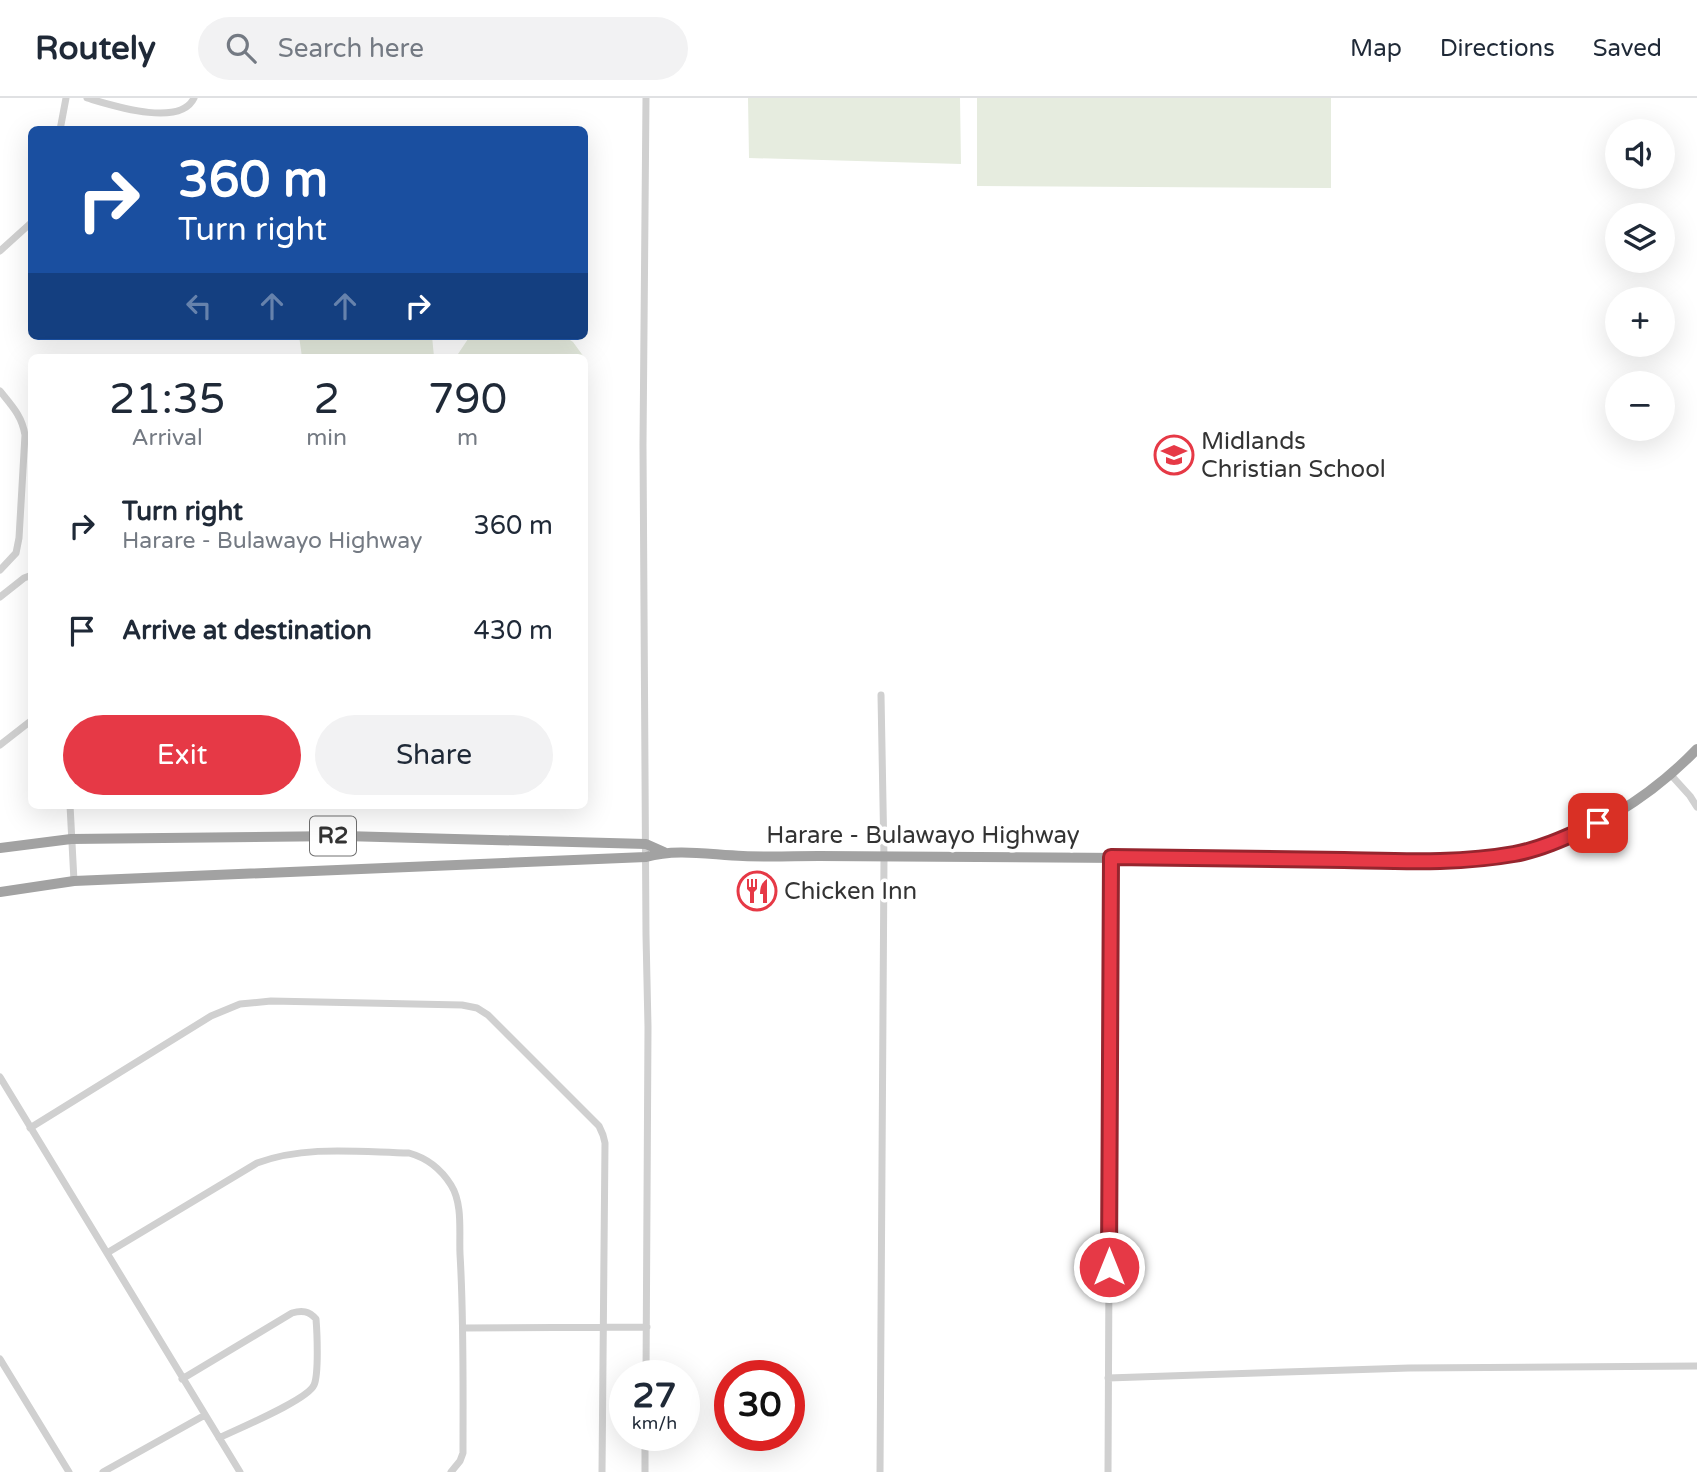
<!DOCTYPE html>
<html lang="en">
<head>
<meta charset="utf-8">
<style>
	body { margin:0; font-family:"Varela Round",sans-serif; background:#f2f2f3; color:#1f2937; height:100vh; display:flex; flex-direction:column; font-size:26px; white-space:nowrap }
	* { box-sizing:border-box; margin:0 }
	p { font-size:23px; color:#747a83 }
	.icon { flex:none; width:38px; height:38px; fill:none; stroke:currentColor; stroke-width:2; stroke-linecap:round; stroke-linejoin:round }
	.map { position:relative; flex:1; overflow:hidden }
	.sheet { position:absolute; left:28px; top:256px; width:560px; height:455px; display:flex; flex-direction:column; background:#fff; border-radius:10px; box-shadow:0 7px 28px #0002 }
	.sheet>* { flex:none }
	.hud { position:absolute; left:28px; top:28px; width:560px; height:214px; border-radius:10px; box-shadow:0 7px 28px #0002; background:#1a4fa0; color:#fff; overflow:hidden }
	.buttons { position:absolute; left:1605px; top:21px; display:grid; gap:14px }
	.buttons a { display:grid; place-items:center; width:70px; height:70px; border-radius:50%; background:#fff; box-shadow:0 7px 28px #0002; font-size:35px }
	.speed { position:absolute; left:609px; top:1262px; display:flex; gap:14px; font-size:35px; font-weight:700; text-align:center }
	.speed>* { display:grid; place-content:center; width:91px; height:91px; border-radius:50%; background:#fff; box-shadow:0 7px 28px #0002; line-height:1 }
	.speed small { font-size:18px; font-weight:400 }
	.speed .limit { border:10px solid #d22; background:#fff; color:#111 }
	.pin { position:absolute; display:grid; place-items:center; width:60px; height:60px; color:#fff; margin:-30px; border-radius:14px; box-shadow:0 4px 10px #0006 }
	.me { position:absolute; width:77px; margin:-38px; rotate:0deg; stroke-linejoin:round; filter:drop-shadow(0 0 5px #0008) }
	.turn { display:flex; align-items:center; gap:24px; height:147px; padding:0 35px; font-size:32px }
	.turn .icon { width:91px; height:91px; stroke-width:2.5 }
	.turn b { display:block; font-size:49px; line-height:60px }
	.lanes { display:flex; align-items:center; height:66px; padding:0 35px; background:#0003; justify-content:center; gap:35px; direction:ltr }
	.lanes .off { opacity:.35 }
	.eta { display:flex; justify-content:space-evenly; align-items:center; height:119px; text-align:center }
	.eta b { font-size:42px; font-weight:600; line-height:49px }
	.cta { display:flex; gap:14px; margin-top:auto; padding:14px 35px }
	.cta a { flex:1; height:80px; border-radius:42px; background:#e63946; color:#fff; font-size:28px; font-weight:600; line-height:80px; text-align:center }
	.cta a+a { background:#f2f2f3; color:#1f2937 }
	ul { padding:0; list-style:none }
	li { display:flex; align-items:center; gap:21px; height:105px; padding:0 35px }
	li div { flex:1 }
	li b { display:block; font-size:26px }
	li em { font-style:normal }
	header { display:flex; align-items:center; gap:42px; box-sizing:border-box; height:98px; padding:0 35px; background:#fff; border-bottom:2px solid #e0e1e3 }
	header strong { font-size:33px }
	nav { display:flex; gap:38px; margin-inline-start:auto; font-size:24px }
	.search { width:490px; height:63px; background:#f2f2f3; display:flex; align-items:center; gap:18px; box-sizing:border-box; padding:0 24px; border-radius:38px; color:#747a83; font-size:26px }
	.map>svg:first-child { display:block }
	.green { fill:#e6ecdf }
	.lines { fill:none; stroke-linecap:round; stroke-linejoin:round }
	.minor { stroke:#d0d0d0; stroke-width:7 }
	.trunk { stroke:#a2a2a2; stroke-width:10 }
	.route-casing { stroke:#96252e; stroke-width:18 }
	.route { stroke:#e63946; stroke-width:12 }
	.labels { text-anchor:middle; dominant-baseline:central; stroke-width:7; stroke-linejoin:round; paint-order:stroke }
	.shield { fill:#fff; stroke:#707070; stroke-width:2 }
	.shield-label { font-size:23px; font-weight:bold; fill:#333 }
	.poi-label { font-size:24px; fill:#333; stroke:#fff; text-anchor:start }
	.street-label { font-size:24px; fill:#333; stroke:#fff }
</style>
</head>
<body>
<header>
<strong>Routely</strong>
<div class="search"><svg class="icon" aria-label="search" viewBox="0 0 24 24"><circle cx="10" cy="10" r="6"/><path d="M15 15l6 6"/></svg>Search here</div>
<nav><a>Map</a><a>Directions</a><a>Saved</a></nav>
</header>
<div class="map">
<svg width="1697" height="1374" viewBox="0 0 1697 1374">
	<rect width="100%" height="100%" fill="#fff"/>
	<!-- green -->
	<path class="green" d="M748,0H960L961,66L749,60Z
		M977,0H1331V90L977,88Z
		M299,238H432L434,259H302Z
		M470,238H564L573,244L584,259H456Z"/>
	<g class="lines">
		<!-- minor -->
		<path class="minor" d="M87,0C111,7 180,30 194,0
			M646,0L643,347L646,837L648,929L646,1278
			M60,32L66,0
			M0,153L32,124
			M0,293C12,308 22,318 25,337L19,440L16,455L0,472
			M0,499L24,480L32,477
			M0,647L32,622
			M1671,677L1690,698L1697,709
			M70,707L74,783
			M0,979L240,1374
			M30,1030L211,918L240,906L271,903L462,907L477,910L488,917L599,1028L603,1037L605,1045L602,1374
			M107,1155L257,1065C306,1047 359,1054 409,1055C427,1060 441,1071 451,1087C463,1106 459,1134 460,1156C464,1222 463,1288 463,1355L460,1363L451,1374
			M464,1230L647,1229
			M0,1261L69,1374
			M1108,1280L1409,1270L1697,1268
			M182,1281L292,1215C302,1212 309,1213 316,1221C317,1233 319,1276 314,1287C308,1302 237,1331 219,1340
			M103,1374L205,1317
			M645,1374V1337
			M880,1374L884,759L881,597
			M1108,1374L1111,759"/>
		<!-- trunk -->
		<path class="trunk" d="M0,750L71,741L344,738L646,746L664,754
			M0,794L74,783L646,759C677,750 711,757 743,758C769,759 794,758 819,758C968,758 1117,759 1266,761C1327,762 1389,765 1451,762C1472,760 1495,760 1516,756C1583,742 1650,700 1697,651"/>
	</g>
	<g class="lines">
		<defs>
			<path id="route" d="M1109,1169L1111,759C1188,760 1266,761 1344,762C1400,763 1458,766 1514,756C1543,751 1571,737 1598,725"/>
		</defs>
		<!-- route casing -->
		<use href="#route" class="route-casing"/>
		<!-- route -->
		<use href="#route" class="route"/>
	</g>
	<!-- icons -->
	<defs>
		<symbol id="school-ring" viewBox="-11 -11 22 22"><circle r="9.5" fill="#fff" stroke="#e63946" stroke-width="1.5"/><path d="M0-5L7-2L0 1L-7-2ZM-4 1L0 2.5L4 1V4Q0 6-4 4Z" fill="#e63946"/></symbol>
		<symbol id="restaurant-ring" viewBox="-11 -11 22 22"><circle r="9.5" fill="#fff" stroke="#e63946" stroke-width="1.5"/><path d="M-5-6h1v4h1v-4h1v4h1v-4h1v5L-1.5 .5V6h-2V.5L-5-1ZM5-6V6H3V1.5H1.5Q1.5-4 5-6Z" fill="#e63946"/></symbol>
	</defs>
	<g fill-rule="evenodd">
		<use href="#school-ring" x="1152" y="335" width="44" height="44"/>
		<use href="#restaurant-ring" x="735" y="771" width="44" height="44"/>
	</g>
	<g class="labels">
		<!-- shield labels -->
		<rect class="shield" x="310" y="718.5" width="46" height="39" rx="5"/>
		<g class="shield-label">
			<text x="333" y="738">R2</text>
		</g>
		<!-- poi labels -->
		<g class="poi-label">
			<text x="1201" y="343">Midlands<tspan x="1201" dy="28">Christian School</tspan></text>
			<text x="784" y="793">Chicken Inn</text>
		</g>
		<!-- street labels -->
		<g class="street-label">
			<text x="923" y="737">Harare - Bulawayo Highway</text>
		</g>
	</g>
</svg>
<div class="buttons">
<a><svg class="icon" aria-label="sound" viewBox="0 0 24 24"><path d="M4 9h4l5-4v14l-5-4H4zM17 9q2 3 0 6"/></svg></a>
<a><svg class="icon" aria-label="layers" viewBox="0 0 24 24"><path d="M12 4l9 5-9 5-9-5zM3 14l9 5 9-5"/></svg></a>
<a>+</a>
<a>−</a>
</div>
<div class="speed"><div>27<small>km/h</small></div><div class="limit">30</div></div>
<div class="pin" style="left:1598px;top:725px;background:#d93025"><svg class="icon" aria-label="arrive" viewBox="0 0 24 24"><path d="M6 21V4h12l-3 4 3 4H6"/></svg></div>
<svg class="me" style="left:1109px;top:1169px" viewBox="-20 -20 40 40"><circle r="17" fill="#e63946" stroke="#fff" stroke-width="3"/><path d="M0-11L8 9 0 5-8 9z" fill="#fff"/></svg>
<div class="hud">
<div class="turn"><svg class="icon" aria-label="right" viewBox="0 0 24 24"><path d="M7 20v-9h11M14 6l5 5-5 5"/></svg><div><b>360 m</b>Turn right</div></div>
<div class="lanes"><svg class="icon off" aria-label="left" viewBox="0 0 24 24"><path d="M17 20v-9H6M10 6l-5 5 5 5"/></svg><svg class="icon off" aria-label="ahead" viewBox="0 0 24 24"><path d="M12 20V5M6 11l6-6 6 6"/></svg><svg class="icon off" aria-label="ahead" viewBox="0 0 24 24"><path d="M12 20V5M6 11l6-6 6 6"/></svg><svg class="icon" aria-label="right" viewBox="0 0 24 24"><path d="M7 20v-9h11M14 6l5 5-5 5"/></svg></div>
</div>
<section class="sheet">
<div class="eta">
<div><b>21:35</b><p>Arrival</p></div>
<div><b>2</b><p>min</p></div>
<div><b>790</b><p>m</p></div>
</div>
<ul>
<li><svg class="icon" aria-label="right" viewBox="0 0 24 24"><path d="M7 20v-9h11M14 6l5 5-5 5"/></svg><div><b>Turn right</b><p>Harare - Bulawayo Highway</p></div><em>360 m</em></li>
<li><svg class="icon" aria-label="arrive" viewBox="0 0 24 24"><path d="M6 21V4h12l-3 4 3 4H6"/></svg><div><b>Arrive at destination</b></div><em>430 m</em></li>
</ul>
<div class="cta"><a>Exit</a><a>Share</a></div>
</section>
</div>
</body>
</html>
